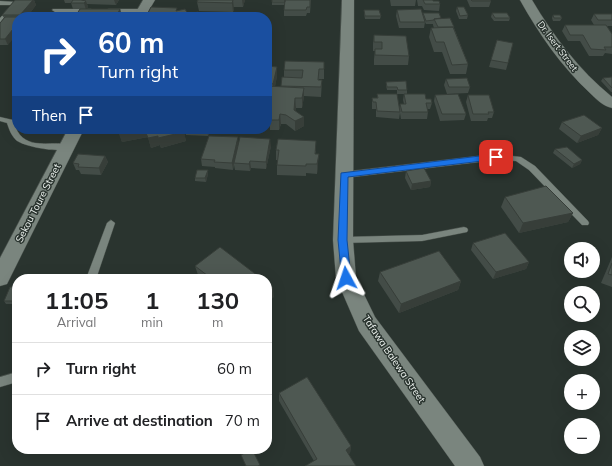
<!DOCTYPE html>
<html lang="en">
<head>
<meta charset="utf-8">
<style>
	body { margin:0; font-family:Mulish,sans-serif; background:#f2f2f2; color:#202124; height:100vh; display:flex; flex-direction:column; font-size:15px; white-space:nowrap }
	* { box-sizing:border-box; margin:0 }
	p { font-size:13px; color:#757577 }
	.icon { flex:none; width:22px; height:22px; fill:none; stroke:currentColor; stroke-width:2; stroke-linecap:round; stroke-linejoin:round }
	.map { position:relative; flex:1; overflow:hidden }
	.side { position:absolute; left:12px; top:274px; width:260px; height:180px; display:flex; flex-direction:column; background:#fff; border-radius:16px; box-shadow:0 4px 16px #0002 }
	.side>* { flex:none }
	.top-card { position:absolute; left:12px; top:12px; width:260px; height:122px; border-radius:16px; box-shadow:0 4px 16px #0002; background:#1a4fa0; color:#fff; overflow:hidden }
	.fabs { position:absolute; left:564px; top:242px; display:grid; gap:8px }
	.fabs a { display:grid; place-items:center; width:36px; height:36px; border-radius:50%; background:#fff; box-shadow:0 4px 16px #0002; font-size:20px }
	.pin { position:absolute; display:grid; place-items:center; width:34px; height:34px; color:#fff; margin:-17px; border-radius:8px; box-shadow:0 2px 6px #0006 }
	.me { position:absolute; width:44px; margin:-22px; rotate:355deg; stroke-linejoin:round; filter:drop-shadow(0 0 3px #0008) }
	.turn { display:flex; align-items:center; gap:14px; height:84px; padding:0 20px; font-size:18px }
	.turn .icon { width:52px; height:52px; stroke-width:2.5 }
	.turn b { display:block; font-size:28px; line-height:34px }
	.then { display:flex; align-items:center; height:38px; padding:0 20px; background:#0003; gap:8px; font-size:15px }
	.eta { display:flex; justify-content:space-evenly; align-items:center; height:68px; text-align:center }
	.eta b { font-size:24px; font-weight:700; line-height:28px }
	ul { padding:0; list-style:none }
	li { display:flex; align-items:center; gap:12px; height:52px; padding:0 20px; border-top:1px solid #e0e0e0 }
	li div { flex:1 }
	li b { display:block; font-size:15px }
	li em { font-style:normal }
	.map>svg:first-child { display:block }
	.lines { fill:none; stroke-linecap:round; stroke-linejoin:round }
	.service-casing { stroke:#48504b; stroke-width:1 }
	.minor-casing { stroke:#48504b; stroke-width:1 }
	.service { fill:#7a857e; fill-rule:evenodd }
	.minor { fill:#7a857e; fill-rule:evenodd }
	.wall { fill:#434c47 }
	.shaded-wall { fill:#373e39 }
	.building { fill:#4e5852; stroke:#373e39 }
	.route { fill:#1a73e8; stroke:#114b97 }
	.labels { text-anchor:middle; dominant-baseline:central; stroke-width:3; stroke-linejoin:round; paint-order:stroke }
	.far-street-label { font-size:9px; fill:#eef4f0; stroke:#2a342f }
	.street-label { font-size:10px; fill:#eef4f0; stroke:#2a342f }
</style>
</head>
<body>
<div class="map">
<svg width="612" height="466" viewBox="0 0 612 466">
	<rect width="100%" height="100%" fill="#2a342f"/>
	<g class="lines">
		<defs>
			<path id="service" d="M0,1L16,2L19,4L0,23V18L12,5H0Z
				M53,9H91L94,11L91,13L55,12L52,10Z
				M143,9L146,11L145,12L108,13L105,11L108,9Z
				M0,117L13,120C15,125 16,130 20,135C34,151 61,138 71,147C63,154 24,147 16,140C11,135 9,129 7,123L0,121Z
				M496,154L521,157L535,166L588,221L589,223L588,225H582L529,170L516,161L496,160L344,178L340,175L344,172Z
				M111,220L115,223L96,279H86L107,223Z
				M464,227L467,228L468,230L467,232L422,241L343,243L340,242L338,240L340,238L343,237L422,235Z
				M17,372V382L0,387V377Z"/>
			<path id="minor" d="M143,0H155L145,17H133Z
				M342,0H354L353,240L356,278L375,317L480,457L484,466H455L359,331L336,278L333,240Z
				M520,0H532C554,37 579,70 612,97V108C603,106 596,99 590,93C561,66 539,34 520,0Z
				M68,129H84L7,284L0,286V258Z"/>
		</defs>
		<!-- service casing -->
		<use href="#service" class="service-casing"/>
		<!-- minor casing -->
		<use href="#minor" class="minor-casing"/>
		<!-- service -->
		<use href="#service" class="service"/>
		<!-- minor -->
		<use href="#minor" class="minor"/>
	</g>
	<!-- wall -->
	<path class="wall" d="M15,0H34L36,5L27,17H17L8,45H0V23L4,18L2,15Z
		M64,0H119L116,5L87,4L88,7L86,9H120L122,17H75L80,9H73L71,3H65Z
		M198,0H245L243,7H233L234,9L233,12L199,11L197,2Z
		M272,0H311L310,13H307L306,16H284V5H272Z
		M390,0H416L415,6H391Z
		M417,0H433V1L440,4L439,11L424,10L422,6H418Z
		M467,0H490L491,1L489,7H470Z
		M457,7L468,15L467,19H459L456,11Z
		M364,10L381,16L380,19H365L364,13Z
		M397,10L423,15V13L441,18L454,27V28L468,64L466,74H450L442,52H434L429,37L431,28H434L433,25V24H426L425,22L424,28H399L396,16Z
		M492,13L510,18L509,21H494L491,17Z
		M594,14H612V26H607L612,34V54L605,53L603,56H589L580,41H568L562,31L565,25H594L591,20Z
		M553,15L562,18L560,21H553L552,18Z
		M374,35L409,56L408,65H374V59L375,51H373V44Z
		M497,40L508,63L506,70L489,67Z
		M267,60L269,66L277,67V76L275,86L281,87L282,77H284V70L324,62V79H319V80H322L321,97L304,96L302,108H296L295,111L304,126L295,131L286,124H281L279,130H270V126H267Z
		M612,77V92H611L601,81L603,78Z
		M446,79L470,87L468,93L447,94L444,85Z
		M386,82L407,90V94L426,99L432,103L430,109H428V112L427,119H401L400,113L399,119L376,117V109H372V98H377V94L399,110L400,104H404L403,100L404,94H397V90H387L386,85Z
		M435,95L466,114L464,120L440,121L434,101Z
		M468,95L494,112L492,118H488L487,121H471L466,102Z
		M562,122L602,128L598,135L577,143L559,129Z
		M118,129H183L186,141L161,148L160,145L151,148L148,137L122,142Z
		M185,129H211L208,136L186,135Z
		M239,143L271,146L266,169L251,168L250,171L235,170L234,165L233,170L215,168V167L202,166L201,159Z
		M555,149L582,160L580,164L572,168L553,153Z
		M276,150L316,151L315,154L318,164L317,174L306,173V176L277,175V160H276Z
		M105,156L108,162L101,175L81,174L79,170H76L73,163Z
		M208,170V174L206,182L195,181V178Z
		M406,171L431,181L430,187L411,190L405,178Z
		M505,197L573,213L568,222L519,233L501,207Z
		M473,243L529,262L526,269L493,279L471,250Z
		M612,257V287L601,283Z
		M195,266L262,279H202L198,275Z
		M380,272L461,281L458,290L399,313L378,281Z
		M17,287V304H6L4,301Z
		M279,393L351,446L350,453L348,454L314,461L279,401Z"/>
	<!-- shaded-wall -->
	<path class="shaded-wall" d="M33,0H34L36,5L27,17H21L20,15Z
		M81,0H84L85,2L86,1L88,7L86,10L84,3Z
		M114,0H119L116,5Z
		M233,0L234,9L233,12L232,3Z
		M242,0H245L243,7Z
		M120,9L122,17H116Z
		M17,24V34L8,45L5,39Z
		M277,67V76L274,93L273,84Z
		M304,88V97L302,108V98Z
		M295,98L296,108L294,119V110Z
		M280,114L281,124L279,130V120Z
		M304,117V126L295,131V121Z
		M602,128L598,135L577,143L581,136Z
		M136,129H155L156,135L146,133L148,137L122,142L118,132Z
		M207,129H211L208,136Z
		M184,132L186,141L161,148L158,138Z
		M158,136L160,145L151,148L148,138Z
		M238,137L239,144L234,163L233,170L232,163Z
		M270,139L271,146L266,169V162Z
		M319,154L317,174V164Z
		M105,156L108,162L101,175L99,168Z
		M582,160L580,164L572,168L574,164Z
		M250,161L251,168L250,171L249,164Z
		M208,170V174L206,182L205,178Z
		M431,181L430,187L411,190L412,184Z
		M573,213L568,222L519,233L523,223Z
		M529,262L526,269L493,279L496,272Z
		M461,281L458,290L399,313L401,304Z
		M273,288L274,297L267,303V293Z
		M351,446L350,453L345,457L346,450Z"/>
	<!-- building -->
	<path class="building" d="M15,0H33L20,15H2Z
		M73,0H81L86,1L84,3H71Z
		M198,0H233L232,3L197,2Z
		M272,0H285V2H272Z
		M285,0H310V7H307L306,10H284Z
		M423,0H433V1H439L440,4H425Z
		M471,0H490L491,1H472Z
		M151,7L177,8L176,11L185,9L188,14L198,12L201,16L212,14L214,17H146Z
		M457,7H464L468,15L460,16Z
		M80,9H120L116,17H75Z
		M421,9L425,22H400L397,10Z
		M364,10H379L381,16H365Z
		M423,13H439L441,18L434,19V20L426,21Z
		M492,13H507L510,18H495Z
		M594,14H612V20H598Z
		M553,15H560L562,18H554Z
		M5,17H22H17V24L5,39H0V23Z
		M450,18L454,27H438L434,19Z
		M565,25H606L612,34V47H604L606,50L591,49L583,35H570Z
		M453,27L468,64L452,65L444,42H436L431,28Z
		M374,35L406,36L409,56L375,55V49H382V42H374Z
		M497,40L513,43L508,63L491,60Z
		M267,60H269L268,66L277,67L273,84L267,83Z
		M285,61L324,62V69H319L318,80H322L321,87L281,86L282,77L302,78L303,70H284Z
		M612,77V88L603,78Z
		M467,78L470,87H449L446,79Z
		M406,81L407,90H398L397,87H387L386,82Z
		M267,86L304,88L302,98H295L294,110L304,117L295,121L286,115L280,114L279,120H270V116H267Z
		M377,94H397L400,112L377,111L376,102H373L372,98H378Z
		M404,94H425L426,99H431L432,103H426L428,112H402L400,104H406Z
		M458,94L466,114H442L435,95Z
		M468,95H489L494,112H488L489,114H473Z
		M584,115L602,128L581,136L562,122Z
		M118,129H136L118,132Z
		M155,129H183L184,132L158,138V136L148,138L146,133L156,130Z
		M209,136L238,137L232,163L214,162L215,160L201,159Z
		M240,137L270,139L266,162L250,161L249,164L234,163Z
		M278,139L316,141L315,154H319L317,164H306V166L277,165L279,150H276Z
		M567,147L582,160L574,164L555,149Z
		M78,154L105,156L99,168L78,167L79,164L73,163Z
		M424,168L431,181L412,184L406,171Z
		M197,170H208L205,178H195Z
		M546,186L573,213L523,223L505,197Z
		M505,233L529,262L496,272L473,243Z
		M220,247L262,279H212L195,266Z
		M439,251L461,281L401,304L380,272Z
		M612,263V275L608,274Z
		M267,283L273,288L267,293Z
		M10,287H17V299L16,301H4Z
		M307,377L351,446L346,450L356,466H305L317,459L279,393Z
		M252,449L260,465L258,466H246L241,455Z"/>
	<!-- route -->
	<path class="route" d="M496,154L499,155V159L348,177L347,240L351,278L349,281H342L338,240L341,173Z"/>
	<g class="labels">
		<!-- far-street labels -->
		<g class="far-street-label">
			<text transform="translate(558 46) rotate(53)">Dr. Isert Street</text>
		</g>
		<!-- street labels -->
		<g class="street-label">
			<text transform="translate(38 203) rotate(-63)">Sekou Toure Street</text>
			<text transform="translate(394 359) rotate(56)">Tafawa Balewa Street</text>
		</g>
	</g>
</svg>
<div class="fabs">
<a><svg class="icon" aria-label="sound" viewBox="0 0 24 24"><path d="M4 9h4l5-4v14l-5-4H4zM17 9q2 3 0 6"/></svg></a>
<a><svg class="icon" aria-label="search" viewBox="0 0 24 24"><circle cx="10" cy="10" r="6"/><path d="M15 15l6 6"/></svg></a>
<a><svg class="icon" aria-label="layers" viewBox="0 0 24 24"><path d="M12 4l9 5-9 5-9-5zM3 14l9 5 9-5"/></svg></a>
<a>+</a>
<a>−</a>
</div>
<div class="pin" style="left:496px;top:157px;background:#d93025"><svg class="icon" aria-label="arrive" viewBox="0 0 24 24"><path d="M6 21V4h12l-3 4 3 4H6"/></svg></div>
<svg class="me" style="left:346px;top:278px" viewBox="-20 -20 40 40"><path d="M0-17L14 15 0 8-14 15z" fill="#1a73e8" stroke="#fff" stroke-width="4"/></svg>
<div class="top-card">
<div class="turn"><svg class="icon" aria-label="right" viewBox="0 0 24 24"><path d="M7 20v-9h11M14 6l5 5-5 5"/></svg><div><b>60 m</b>Turn right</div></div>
<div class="then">Then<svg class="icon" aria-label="arrive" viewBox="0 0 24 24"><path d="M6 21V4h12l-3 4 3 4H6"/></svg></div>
</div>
<section class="side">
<div class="eta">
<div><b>11:05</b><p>Arrival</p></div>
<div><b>1</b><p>min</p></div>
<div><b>130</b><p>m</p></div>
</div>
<ul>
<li><svg class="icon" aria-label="right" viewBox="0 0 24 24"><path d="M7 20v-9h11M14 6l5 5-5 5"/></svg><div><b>Turn right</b></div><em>60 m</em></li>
<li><svg class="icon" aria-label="arrive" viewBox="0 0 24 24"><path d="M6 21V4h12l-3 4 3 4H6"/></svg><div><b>Arrive at destination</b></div><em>70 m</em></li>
</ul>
</section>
</div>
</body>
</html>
